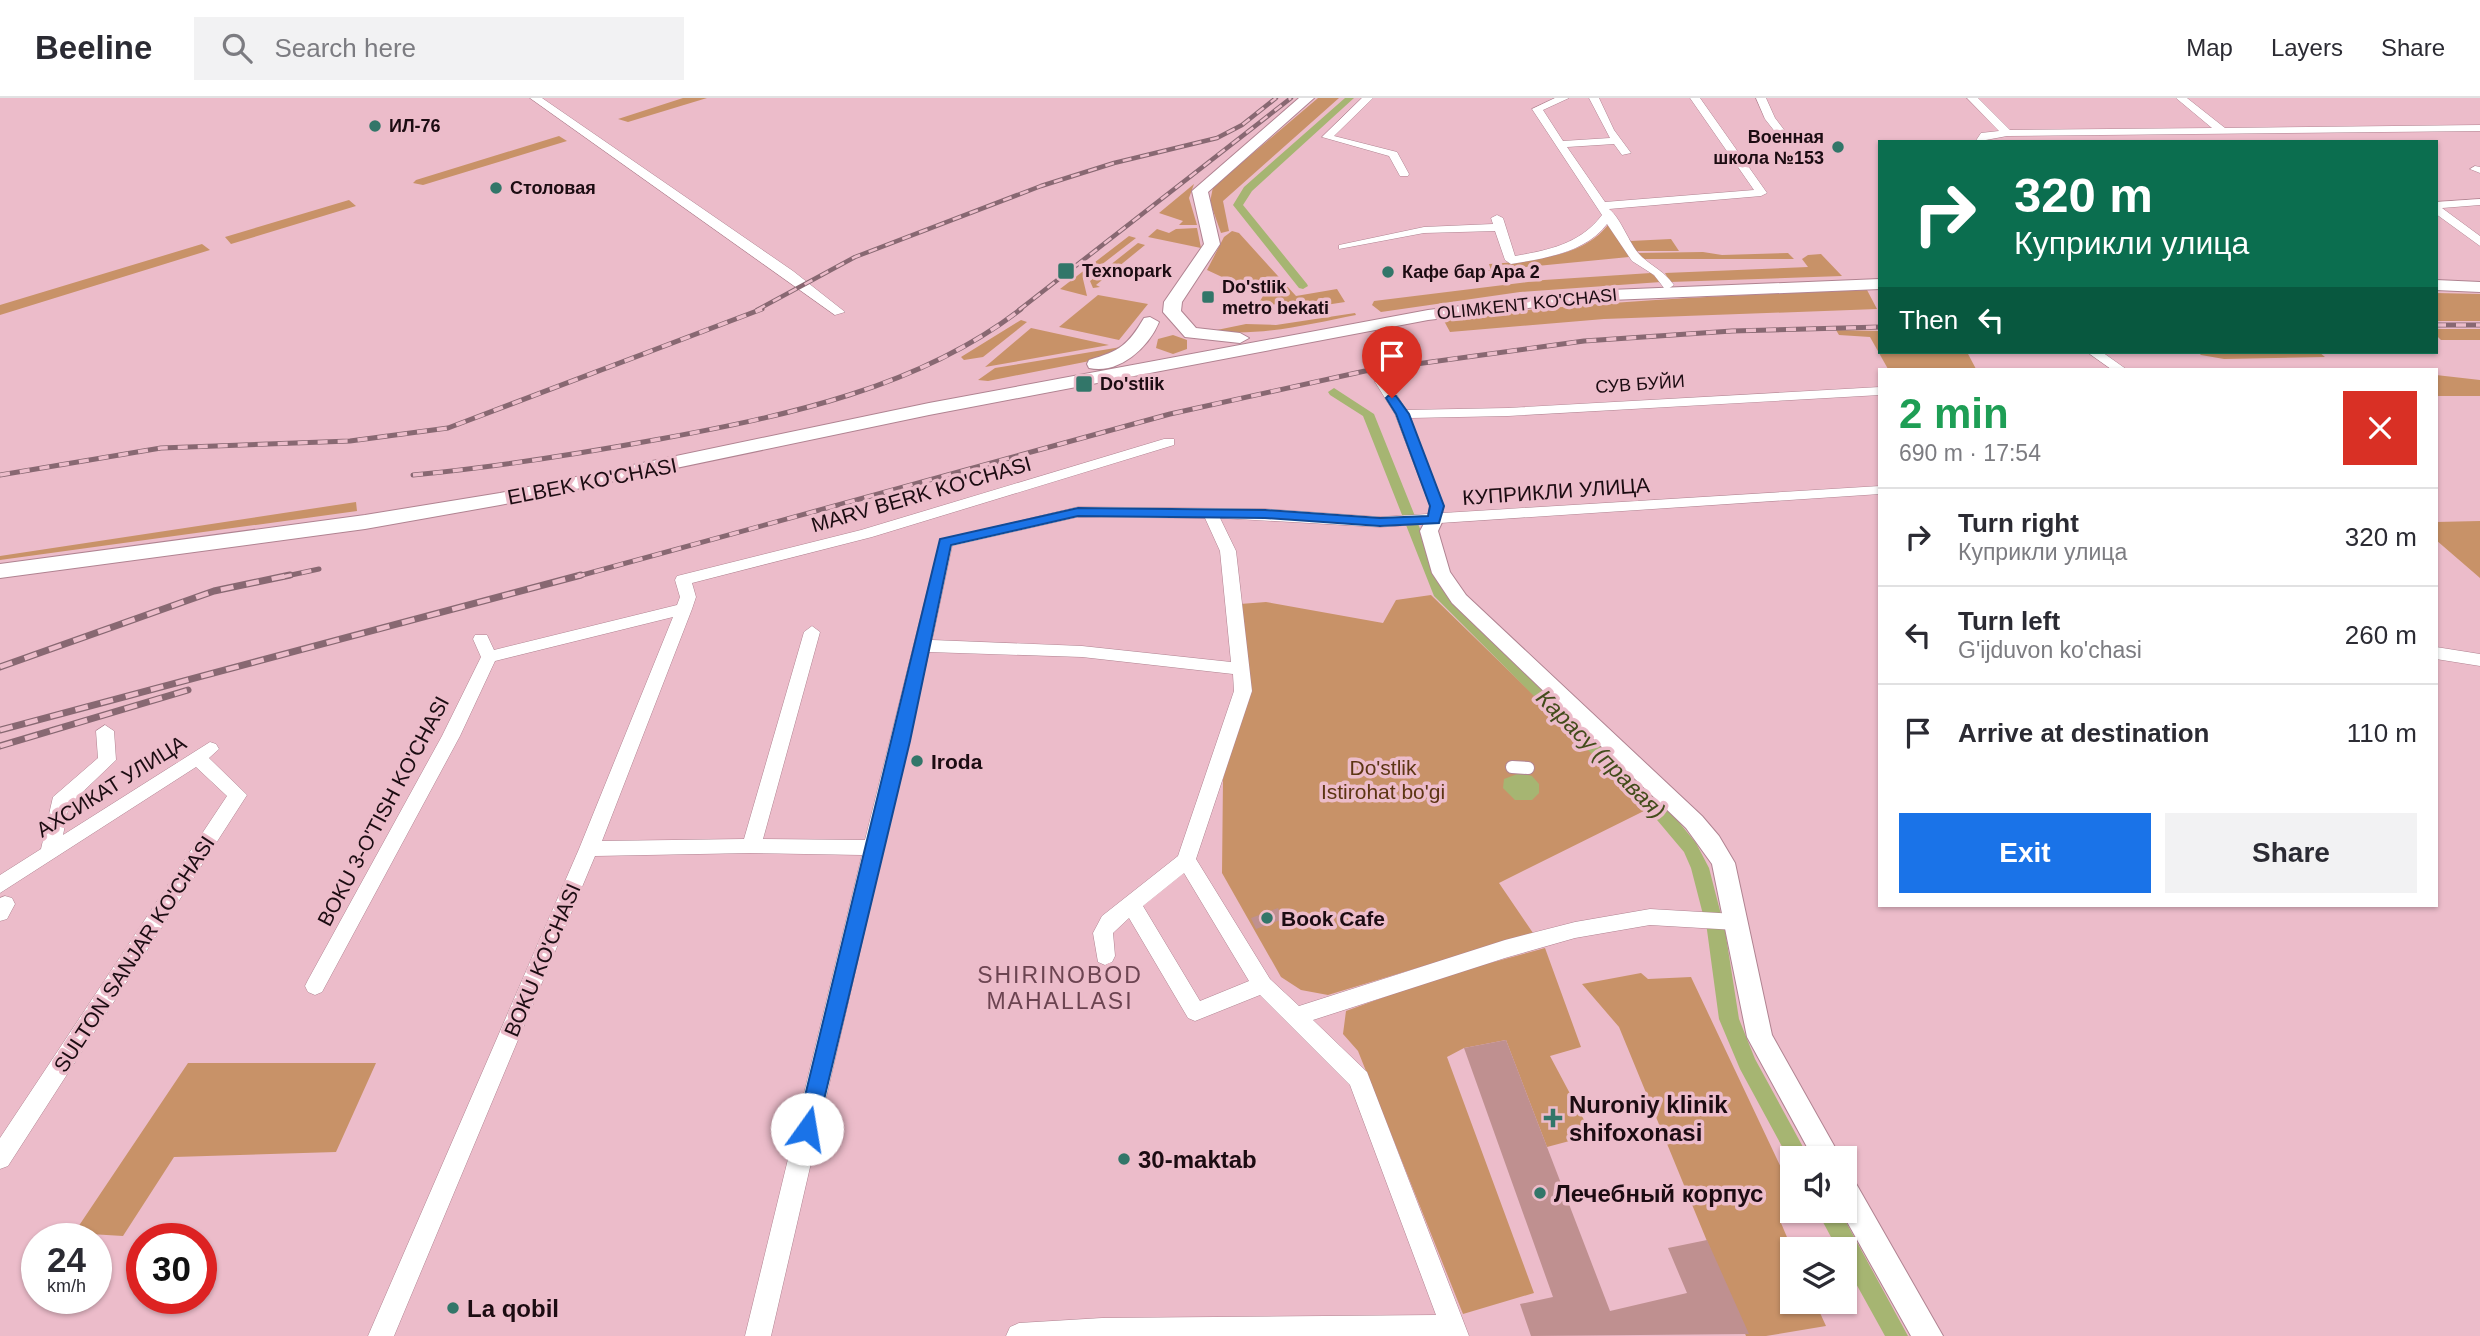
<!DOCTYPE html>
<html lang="en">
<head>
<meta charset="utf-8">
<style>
	body { margin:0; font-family:Arial,sans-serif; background:#f2f2f3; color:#2b2b33; height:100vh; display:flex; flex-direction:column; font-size:26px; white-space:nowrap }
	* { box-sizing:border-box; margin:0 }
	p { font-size:23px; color:#7c7c81 }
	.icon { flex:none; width:38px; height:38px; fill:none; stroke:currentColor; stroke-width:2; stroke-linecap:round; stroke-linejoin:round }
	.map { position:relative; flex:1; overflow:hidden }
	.drawer { position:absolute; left:1878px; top:270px; width:560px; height:539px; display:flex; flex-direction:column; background:#fff; border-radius:0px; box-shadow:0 2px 5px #0004 }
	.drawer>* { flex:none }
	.guide { position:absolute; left:1878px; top:42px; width:560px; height:214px; border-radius:0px; box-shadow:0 2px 5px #0004; background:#0b6e4f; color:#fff; overflow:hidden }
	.controls { position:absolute; left:1780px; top:1048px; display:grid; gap:14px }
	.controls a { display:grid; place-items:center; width:77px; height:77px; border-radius:0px; background:#fff; box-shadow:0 2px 5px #0004; font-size:35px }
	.speed { position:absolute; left:21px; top:1125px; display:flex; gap:14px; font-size:35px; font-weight:700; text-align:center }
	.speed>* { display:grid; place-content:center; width:91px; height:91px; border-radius:50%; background:#fff; box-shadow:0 2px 5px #0004; line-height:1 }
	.speed small { font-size:18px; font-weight:400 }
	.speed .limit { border:10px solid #d22; background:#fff; color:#111 }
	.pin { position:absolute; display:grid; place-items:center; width:60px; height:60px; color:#fff; margin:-72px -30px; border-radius:50% 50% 50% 0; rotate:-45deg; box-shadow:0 0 7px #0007 }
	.pin .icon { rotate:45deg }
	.me { position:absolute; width:77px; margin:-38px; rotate:13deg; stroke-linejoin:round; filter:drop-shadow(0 0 5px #0008) }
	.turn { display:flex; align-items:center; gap:24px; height:147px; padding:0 21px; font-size:32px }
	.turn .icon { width:91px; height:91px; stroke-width:2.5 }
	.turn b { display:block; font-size:49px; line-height:60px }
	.then { display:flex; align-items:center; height:66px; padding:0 21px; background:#0003; gap:14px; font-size:26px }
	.round { display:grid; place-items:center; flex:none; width:74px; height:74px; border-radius:0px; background:#f2f2f3 }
	.summary { display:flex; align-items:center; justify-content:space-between; height:119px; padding:0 21px }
	h1 { font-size:42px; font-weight:700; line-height:52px; color:#1e9e55 }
	.primary-button { display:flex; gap:14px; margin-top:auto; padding:14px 21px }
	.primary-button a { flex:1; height:80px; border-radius:0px; background:#1a73e8; color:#fff; font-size:28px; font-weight:700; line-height:80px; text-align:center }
	.primary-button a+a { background:#f2f2f3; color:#2b2b33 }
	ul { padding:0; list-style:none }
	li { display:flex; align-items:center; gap:21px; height:98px; padding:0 21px; border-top:2px solid #e1e1e2 }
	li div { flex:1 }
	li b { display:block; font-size:26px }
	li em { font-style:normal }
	header { display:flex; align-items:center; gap:42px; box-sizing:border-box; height:98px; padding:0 35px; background:#fff; border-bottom:2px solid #e1e1e2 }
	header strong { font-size:33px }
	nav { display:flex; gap:38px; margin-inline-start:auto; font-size:24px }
	.search { width:490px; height:63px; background:#f2f2f3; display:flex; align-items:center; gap:18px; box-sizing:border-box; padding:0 24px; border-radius:0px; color:#7c7c81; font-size:26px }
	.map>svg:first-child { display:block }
	.green { fill:#c89268 }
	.water { fill:#a6b572 }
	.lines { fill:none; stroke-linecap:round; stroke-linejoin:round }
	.canal { fill:#a6b572; fill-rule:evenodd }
	.building { fill:#bf9090 }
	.pedestrian-casing { stroke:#b08391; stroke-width:14 }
	.minor-casing { stroke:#b08391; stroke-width:1 }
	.tertiary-casing { stroke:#b08391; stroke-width:2 }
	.secondary-casing { stroke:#b08391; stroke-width:2 }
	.pedestrian { stroke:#fff; stroke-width:12 }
	.minor { fill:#fff; fill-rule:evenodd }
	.tertiary { fill:#fff; fill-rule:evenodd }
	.secondary { fill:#fff; fill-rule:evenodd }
	.rail-far2-casing { stroke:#886872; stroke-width:4.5 }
	.rail-far1-casing { stroke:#886872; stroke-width:5 }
	.rail-casing { stroke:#886872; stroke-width:7 }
	.rail-far2 { stroke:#ecbcca; stroke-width:2.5; stroke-dasharray:9; stroke-linecap:butt }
	.rail-far1 { stroke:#ecbcca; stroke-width:3.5; stroke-dasharray:10; stroke-linecap:butt }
	.rail { stroke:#ecbcca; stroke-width:4.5; stroke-dasharray:13; stroke-linecap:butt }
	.route { fill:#1a73e8; stroke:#114b97; stroke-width:2 }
	.poi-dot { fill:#327669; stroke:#ecbcca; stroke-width:2.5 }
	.labels { text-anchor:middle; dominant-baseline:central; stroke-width:7; stroke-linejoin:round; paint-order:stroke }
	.far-poi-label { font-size:18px; font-weight:bold; fill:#1c0c12; stroke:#ecbcca; text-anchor:start }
	.far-street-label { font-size:18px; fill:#1c0c12; stroke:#ecbcca }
	.street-label { font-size:21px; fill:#1c0c12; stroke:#ecbcca }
	.poi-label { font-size:21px; font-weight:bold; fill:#1c0c12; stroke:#ecbcca; text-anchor:start }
	.park-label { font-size:21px; fill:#5c3513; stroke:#ecbcca }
	.water-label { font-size:23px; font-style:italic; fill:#434c1b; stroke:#ecbcca }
	.neighbourhood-label { font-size:23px; letter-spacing:2px; fill:#6c4451; stroke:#ecbcca }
	.near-poi-label { font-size:24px; font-weight:bold; fill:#1c0c12; stroke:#ecbcca; text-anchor:start }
</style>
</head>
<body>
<header>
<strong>Beeline</strong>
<div class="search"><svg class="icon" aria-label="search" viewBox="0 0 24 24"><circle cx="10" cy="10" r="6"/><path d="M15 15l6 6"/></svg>Search here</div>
<nav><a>Map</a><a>Layers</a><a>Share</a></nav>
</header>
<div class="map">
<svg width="2480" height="1238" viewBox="0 0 2480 1238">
	<rect width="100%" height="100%" fill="#ecbcca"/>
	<!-- green -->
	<path class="green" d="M683,0H707L628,24L618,21Z
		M1318,0H1339L1223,103L1229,133L1221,135L1210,104L1213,89Z
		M559,38L567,43L423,87L413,85L416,82Z
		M1194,86L1189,100L1197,127H1179L1183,123L1159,115Z
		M349,102L356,108L231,146L225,139Z
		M1610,124L1629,159L1423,179H1404L1475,170L1477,173L1491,172L1489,166C1528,163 1586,160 1610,124Z
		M1197,130L1201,150L1148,139L1157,131L1169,135L1176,131Z
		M1232,133L1239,135L1296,198L1337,191L1345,204L1306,210L1304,207L1292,209L1287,204L1256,210L1263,198L1207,172L1224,139Z
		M1129,138L1136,140L1083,181L1087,198L1060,191Z
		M1671,141L1679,153H1636L1630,143Z
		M1138,145L1145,147L1096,187L1100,189L1093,190L1090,183Z
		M202,146L210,152L0,217V207Z
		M1703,154L1722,157L1788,155L1794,161H1643L1636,155Z
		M1821,156L1842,178L1670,184L1665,175L1808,169L1802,161L1808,157Z
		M1651,175L1661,184L1520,194L1381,214L1372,207L1374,203L1544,182Z
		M1867,192L1877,211L1604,221L1450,234L1443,221C1584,204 1725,197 1867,192Z
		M2436,195L2480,196V223H2436Z
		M1098,197L1148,206L1119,242L1059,229Z
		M1355,215L1356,217C1310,226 1260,239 1212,233L1246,226L1276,227Z
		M1021,222L1027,224L983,259L964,262L961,259Z
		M1031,230L1109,247L985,269Z
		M2436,231H2480V242H2441L2436,237Z
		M1836,232L1879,233L1880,254H1967L1976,271H1888L1870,239L1839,237Z
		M1173,237L1187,242V251L1173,256L1156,250L1158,241Z
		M1121,249L1100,261L988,283L978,282L995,270Z
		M2198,254H2319L2325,259L2224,261L2201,257Z
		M2436,277L2480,282V298H2436Z
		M356,404L357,413L0,462V458Z
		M2480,423V480L2436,442V424Z
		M1431,497L1650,710L1499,785L1533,835L1328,897L1301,892L1281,879L1222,775L1223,681L1248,592L1240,506L1266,504L1383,525L1396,502Z
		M1545,850L1581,949L1550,958L1592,1037L1547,1049L1506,942L1464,950L1447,959L1534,1195L1463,1216L1358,953L1343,936L1346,913L1442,878Z
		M1641,875L1648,881L1691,879L1792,1093V1109L1781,1125L1792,1151V1204H1815L1826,1228L1766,1238H1746L1619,929L1582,886Z
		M188,965H376L336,1054L174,1059L123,1138L74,1135Z"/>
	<!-- water -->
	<path class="water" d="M1520,675L1532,678L1539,686V695L1532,702H1515L1503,690L1504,681Z"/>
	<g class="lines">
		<!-- canal -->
		<path class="canal" d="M1345,0H1354L1252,93L1243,107L1307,186L1308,188L1303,191L1299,190L1233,107L1244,89Z
			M1334,290L1374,316L1445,493L1664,706L1696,745L1709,770L1725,832L1739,921L1755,961L1809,1060H1792V1067L1740,971L1719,921L1707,832L1691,770L1684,754L1652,716L1434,498L1363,318L1330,297L1328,294Z
			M1817,1113H1840L1908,1238H1885L1844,1164V1152H1838Z"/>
	</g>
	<!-- building -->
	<path class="building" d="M1278,810L1283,821L1256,831L1251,820Z
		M1506,942L1610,1213L1687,1195L1668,1150L1707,1142L1749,1236L1531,1238L1520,1206L1553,1199L1464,950Z"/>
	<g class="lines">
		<defs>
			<path id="pedestrian" d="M1512,669L1528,670"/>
			<path id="minor" d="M530,0H542L793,173L845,214L835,217Z
				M1362,0H1373L1334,38L1397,54L1409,76L1408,78H1400L1389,58L1322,39Z
				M1555,0H1569L1543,12L1563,43L1610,40L1589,0H1599L1614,32L1631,55L1622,57L1614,46L1567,49L1605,104L1754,92L1690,0H1700L1767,95L1761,98L1609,111C1621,120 1628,144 1640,157C1652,169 1662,171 1674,187L1668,191L1664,190L1654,177L1632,163L1607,126C1585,155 1545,160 1511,166L1505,162L1495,133L1424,135L1339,151V147L1424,129L1493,126L1491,120L1497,117L1503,120L1515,158C1549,152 1580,146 1602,117L1532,11Z
				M1756,0H1766L1775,20L1785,33L1784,35H1776L1765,21Z
				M1967,0H1978L2010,32L2212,30L2176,0H2187L2225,30L2480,27V33L2007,38L1975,44L1981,35L1999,33Z
				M2475,68L2480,69V75L2470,71Z
				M2480,101V107L2442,110L2480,138V148L2436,116V104Z
				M2087,254H2102L2126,271H2111Z
				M1382,280L1387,281L1406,312L1508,310L1880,289V297L1508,318L1410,320L1444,408L1443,415L1880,388V396L1380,429L1220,420L1236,453L1252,593L1196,761L1270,881L1299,908L1505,842L1575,824L1650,811L1736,816L1743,818L1746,824L1743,830L1736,832L1650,827L1575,840L1505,860L1313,922L1367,974L1469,1238H1006L1010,1229L1019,1225L1102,1220L1436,1217L1350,987L1260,897L1195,923L1188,920L1129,820L1113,835L1115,858L1112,864L1105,867L1098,864L1093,835L1102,818L1178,758L1234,593L1233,576L1082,559L929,554L771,1238H745L862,757L751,755L595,758L394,1238H368L579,751L673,519L495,563L460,638L322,894L315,897L308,894L305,888L308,882L442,638L481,559L473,541L475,537H487L494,552L677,507L680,499L675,482L677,478L861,432L1164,341H1174V347L872,439L692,485L696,499L692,511L602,743L744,741L804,534L812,528L820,534L763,741L865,742L940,442L1078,409L1265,411L1380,419L1428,416L1430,408L1395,316L1375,284ZM1078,419L1205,420L1220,453L1231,564L1082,548L932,542L952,448ZM1184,775L1249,883L1200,903L1143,808Z
				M2436,549L2480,556V568L2436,561Z
				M105,627L114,633L116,662L69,707L63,737L210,644L216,646L219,651L209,660L247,697L8,1068L0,1071V1040L227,698L196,669L0,795V777L41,751L53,699L98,660L96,633Z
				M5,798L12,800L15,806L7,821L0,823V800Z"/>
			<path id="tertiary" d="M1434,416L1443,422L1438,433L1450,474L1466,497L1702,718L1719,738L1735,765L1772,937L1841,1060H1813L1747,939L1712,766L1686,730L1452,505L1432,475L1420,433L1428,418Z
				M1844,1078L1854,1082L1943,1238H1911L1841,1113H1844Z"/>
			<path id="secondary" d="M1299,0H1314L1208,94L1220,146L1182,204L1181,213L1196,230L1240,235L1249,240L1240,245L1185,239L1163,214L1164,204L1204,146L1192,93Z
				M1880,181V191L1586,203L1428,222L929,317L500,407L365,431L0,480V466L365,417L500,395L929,305L1428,212L1586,193Z
				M2436,182L2480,184V194L2436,192Z
				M1150,219L1159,224C1149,249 1119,277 1089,270L1087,266L1089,262C1120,253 1128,247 1144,220Z"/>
		</defs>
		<!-- pedestrian casing -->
		<use href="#pedestrian" class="pedestrian-casing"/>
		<!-- minor casing -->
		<use href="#minor" class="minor-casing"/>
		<!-- tertiary casing -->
		<use href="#tertiary" class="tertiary-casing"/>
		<!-- secondary casing -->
		<use href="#secondary" class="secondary-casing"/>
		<!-- pedestrian -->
		<use href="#pedestrian" class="pedestrian"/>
		<!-- minor -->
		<use href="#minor" class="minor"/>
		<!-- tertiary -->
		<use href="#tertiary" class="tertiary"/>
		<!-- secondary -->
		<use href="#secondary" class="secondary"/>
		<defs>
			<path id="rail-far2" d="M757,212L855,159L1041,88L1114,65L1217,40L1242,27L1276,0
				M1019,212L1291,0"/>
			<path id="rail-far1" d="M2436,227H2480
				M0,377L161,350L350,343L448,330L762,211
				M413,377C496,369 578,356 660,341C785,318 919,290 1021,211
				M282,479L319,471
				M575,479L1170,316L1365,273L1584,243L1732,233L1880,229"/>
			<path id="rail" d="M0,569L214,493L290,477
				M0,632L581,477
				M0,648L188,592"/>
		</defs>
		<!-- rail-far2 casing -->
		<use href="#rail-far2" class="rail-far2-casing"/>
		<!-- rail-far1 casing -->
		<use href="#rail-far1" class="rail-far1-casing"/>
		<!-- rail casing -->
		<use href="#rail" class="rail-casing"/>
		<!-- rail-far2 -->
		<use href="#rail-far2" class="rail-far2"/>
		<!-- rail-far1 -->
		<use href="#rail-far1" class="rail-far1"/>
		<!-- rail -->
		<use href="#rail" class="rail"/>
	</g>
	<!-- route -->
	<path class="route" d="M1388,298H1396L1409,316L1444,408L1439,425L1380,428L1265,420L1078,418L951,447L910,643L817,1031L814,1038L807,1041L800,1038L797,1031L940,441L1078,410L1265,412L1380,420L1428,418L1430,408L1396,316L1386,300Z"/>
	<!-- markers -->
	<g class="poi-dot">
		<circle cx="375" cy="28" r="7"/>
		<circle cx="1838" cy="49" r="7"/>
		<circle cx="496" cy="90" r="7"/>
		<rect x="1057" y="164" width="18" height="18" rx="3.5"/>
		<circle cx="1388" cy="174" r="7"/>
		<rect x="1201" y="192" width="14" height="14" rx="3.5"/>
		<rect x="1075" y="277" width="18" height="18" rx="3.5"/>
		<circle cx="917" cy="663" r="7"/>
		<circle cx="1267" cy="820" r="7"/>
		<path d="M1549.5 1009.5h7v7h7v7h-7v7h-7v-7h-7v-7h7z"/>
		<circle cx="1124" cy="1061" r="7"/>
		<circle cx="1540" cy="1095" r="7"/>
		<circle cx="453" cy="1210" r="7"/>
	</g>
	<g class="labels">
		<!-- far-poi labels -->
		<g class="far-poi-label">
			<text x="389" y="28">ИЛ-76</text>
			<text x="1824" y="39" text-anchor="end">Военная<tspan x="1824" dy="21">школа №153</tspan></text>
			<text x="510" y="90">Столовая</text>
			<text x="1082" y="173">Texnopark</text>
			<text x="1402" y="174">Кафе бар Ара 2</text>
			<text x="1222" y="189">Do'stlik<tspan x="1222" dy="21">metro bekati</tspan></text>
			<text x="1100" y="286">Do'stlik</text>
		</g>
		<!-- far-street labels -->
		<g class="far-street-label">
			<text transform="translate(1527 206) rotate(-6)">OLIMKENT KO'CHASI</text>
			<text transform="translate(1640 286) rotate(-4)">СУВ БУЙИ</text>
		</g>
		<!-- street labels -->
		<g class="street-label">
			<text transform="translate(592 383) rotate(-11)">ELBEK KO'CHASI</text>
			<text transform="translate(1556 393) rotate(-4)">КУПРИКЛИ УЛИЦА</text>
			<text transform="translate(921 396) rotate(-16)">MARV BERK KO'CHASI</text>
			<text transform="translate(111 688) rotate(-32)">АХСИКАТ УЛИЦА</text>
			<text transform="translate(383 713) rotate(-62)">BOKU 3-O'TISH KO'CHASI</text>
			<text transform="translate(134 856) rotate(-57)">SULTON SANJAR KO'CHASI</text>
			<text transform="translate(542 862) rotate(-67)">BOKU KO'CHASI</text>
		</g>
		<!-- poi labels -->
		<g class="poi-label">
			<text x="931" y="663">Iroda</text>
			<text x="1281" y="820">Book Cafe</text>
		</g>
		<!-- park labels -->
		<g class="park-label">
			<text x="1383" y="669">Do'stlik<tspan x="1383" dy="24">Istirohat bo'gi</tspan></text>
		</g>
		<!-- water labels -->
		<g class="water-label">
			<text transform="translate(1601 656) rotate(45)">Карасу (правая)</text>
		</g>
		<!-- neighbourhood labels -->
		<g class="neighbourhood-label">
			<text x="1060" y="877">SHIRINOBOD<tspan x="1060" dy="26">MAHALLASI</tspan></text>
		</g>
		<!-- near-poi labels -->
		<g class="near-poi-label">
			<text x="1569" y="1006">Nuroniy klinik<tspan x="1569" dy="28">shifoxonasi</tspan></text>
			<text x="1138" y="1061">30-maktab</text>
			<text x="1554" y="1095">Лечебный корпус</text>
			<text x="467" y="1210">La qobil</text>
		</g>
	</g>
</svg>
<div class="controls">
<a><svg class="icon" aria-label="sound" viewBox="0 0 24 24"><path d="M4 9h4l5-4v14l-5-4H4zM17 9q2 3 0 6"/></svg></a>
<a><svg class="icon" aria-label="layers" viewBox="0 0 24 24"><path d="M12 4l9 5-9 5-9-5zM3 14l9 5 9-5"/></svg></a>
</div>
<div class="speed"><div>24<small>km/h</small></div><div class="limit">30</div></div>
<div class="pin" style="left:1392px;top:300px;background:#d93025"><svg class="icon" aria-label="arrive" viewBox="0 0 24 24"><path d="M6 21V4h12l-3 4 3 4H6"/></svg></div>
<svg class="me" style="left:807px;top:1031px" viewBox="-20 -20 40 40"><circle r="19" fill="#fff"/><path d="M0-13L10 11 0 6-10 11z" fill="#1a73e8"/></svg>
<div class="guide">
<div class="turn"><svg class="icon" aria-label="right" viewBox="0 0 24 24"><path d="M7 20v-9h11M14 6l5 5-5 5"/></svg><div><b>320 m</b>Куприкли улица</div></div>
<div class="then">Then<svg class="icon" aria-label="left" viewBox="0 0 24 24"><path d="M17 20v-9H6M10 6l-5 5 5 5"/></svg></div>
</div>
<section class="drawer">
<div class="summary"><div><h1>2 min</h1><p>690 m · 17:54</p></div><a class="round" style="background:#d93025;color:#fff"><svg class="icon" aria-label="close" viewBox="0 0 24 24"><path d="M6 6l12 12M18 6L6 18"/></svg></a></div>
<ul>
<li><svg class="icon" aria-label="right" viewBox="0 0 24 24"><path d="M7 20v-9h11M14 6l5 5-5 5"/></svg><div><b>Turn right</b><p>Куприкли улица</p></div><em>320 m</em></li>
<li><svg class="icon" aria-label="left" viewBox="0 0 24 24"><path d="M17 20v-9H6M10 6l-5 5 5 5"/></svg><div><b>Turn left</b><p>G'ijduvon ko'chasi</p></div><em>260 m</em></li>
<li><svg class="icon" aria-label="arrive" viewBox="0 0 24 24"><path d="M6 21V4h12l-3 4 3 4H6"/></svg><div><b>Arrive at destination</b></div><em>110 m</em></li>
</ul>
<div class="primary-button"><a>Exit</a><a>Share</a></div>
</section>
</div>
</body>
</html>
